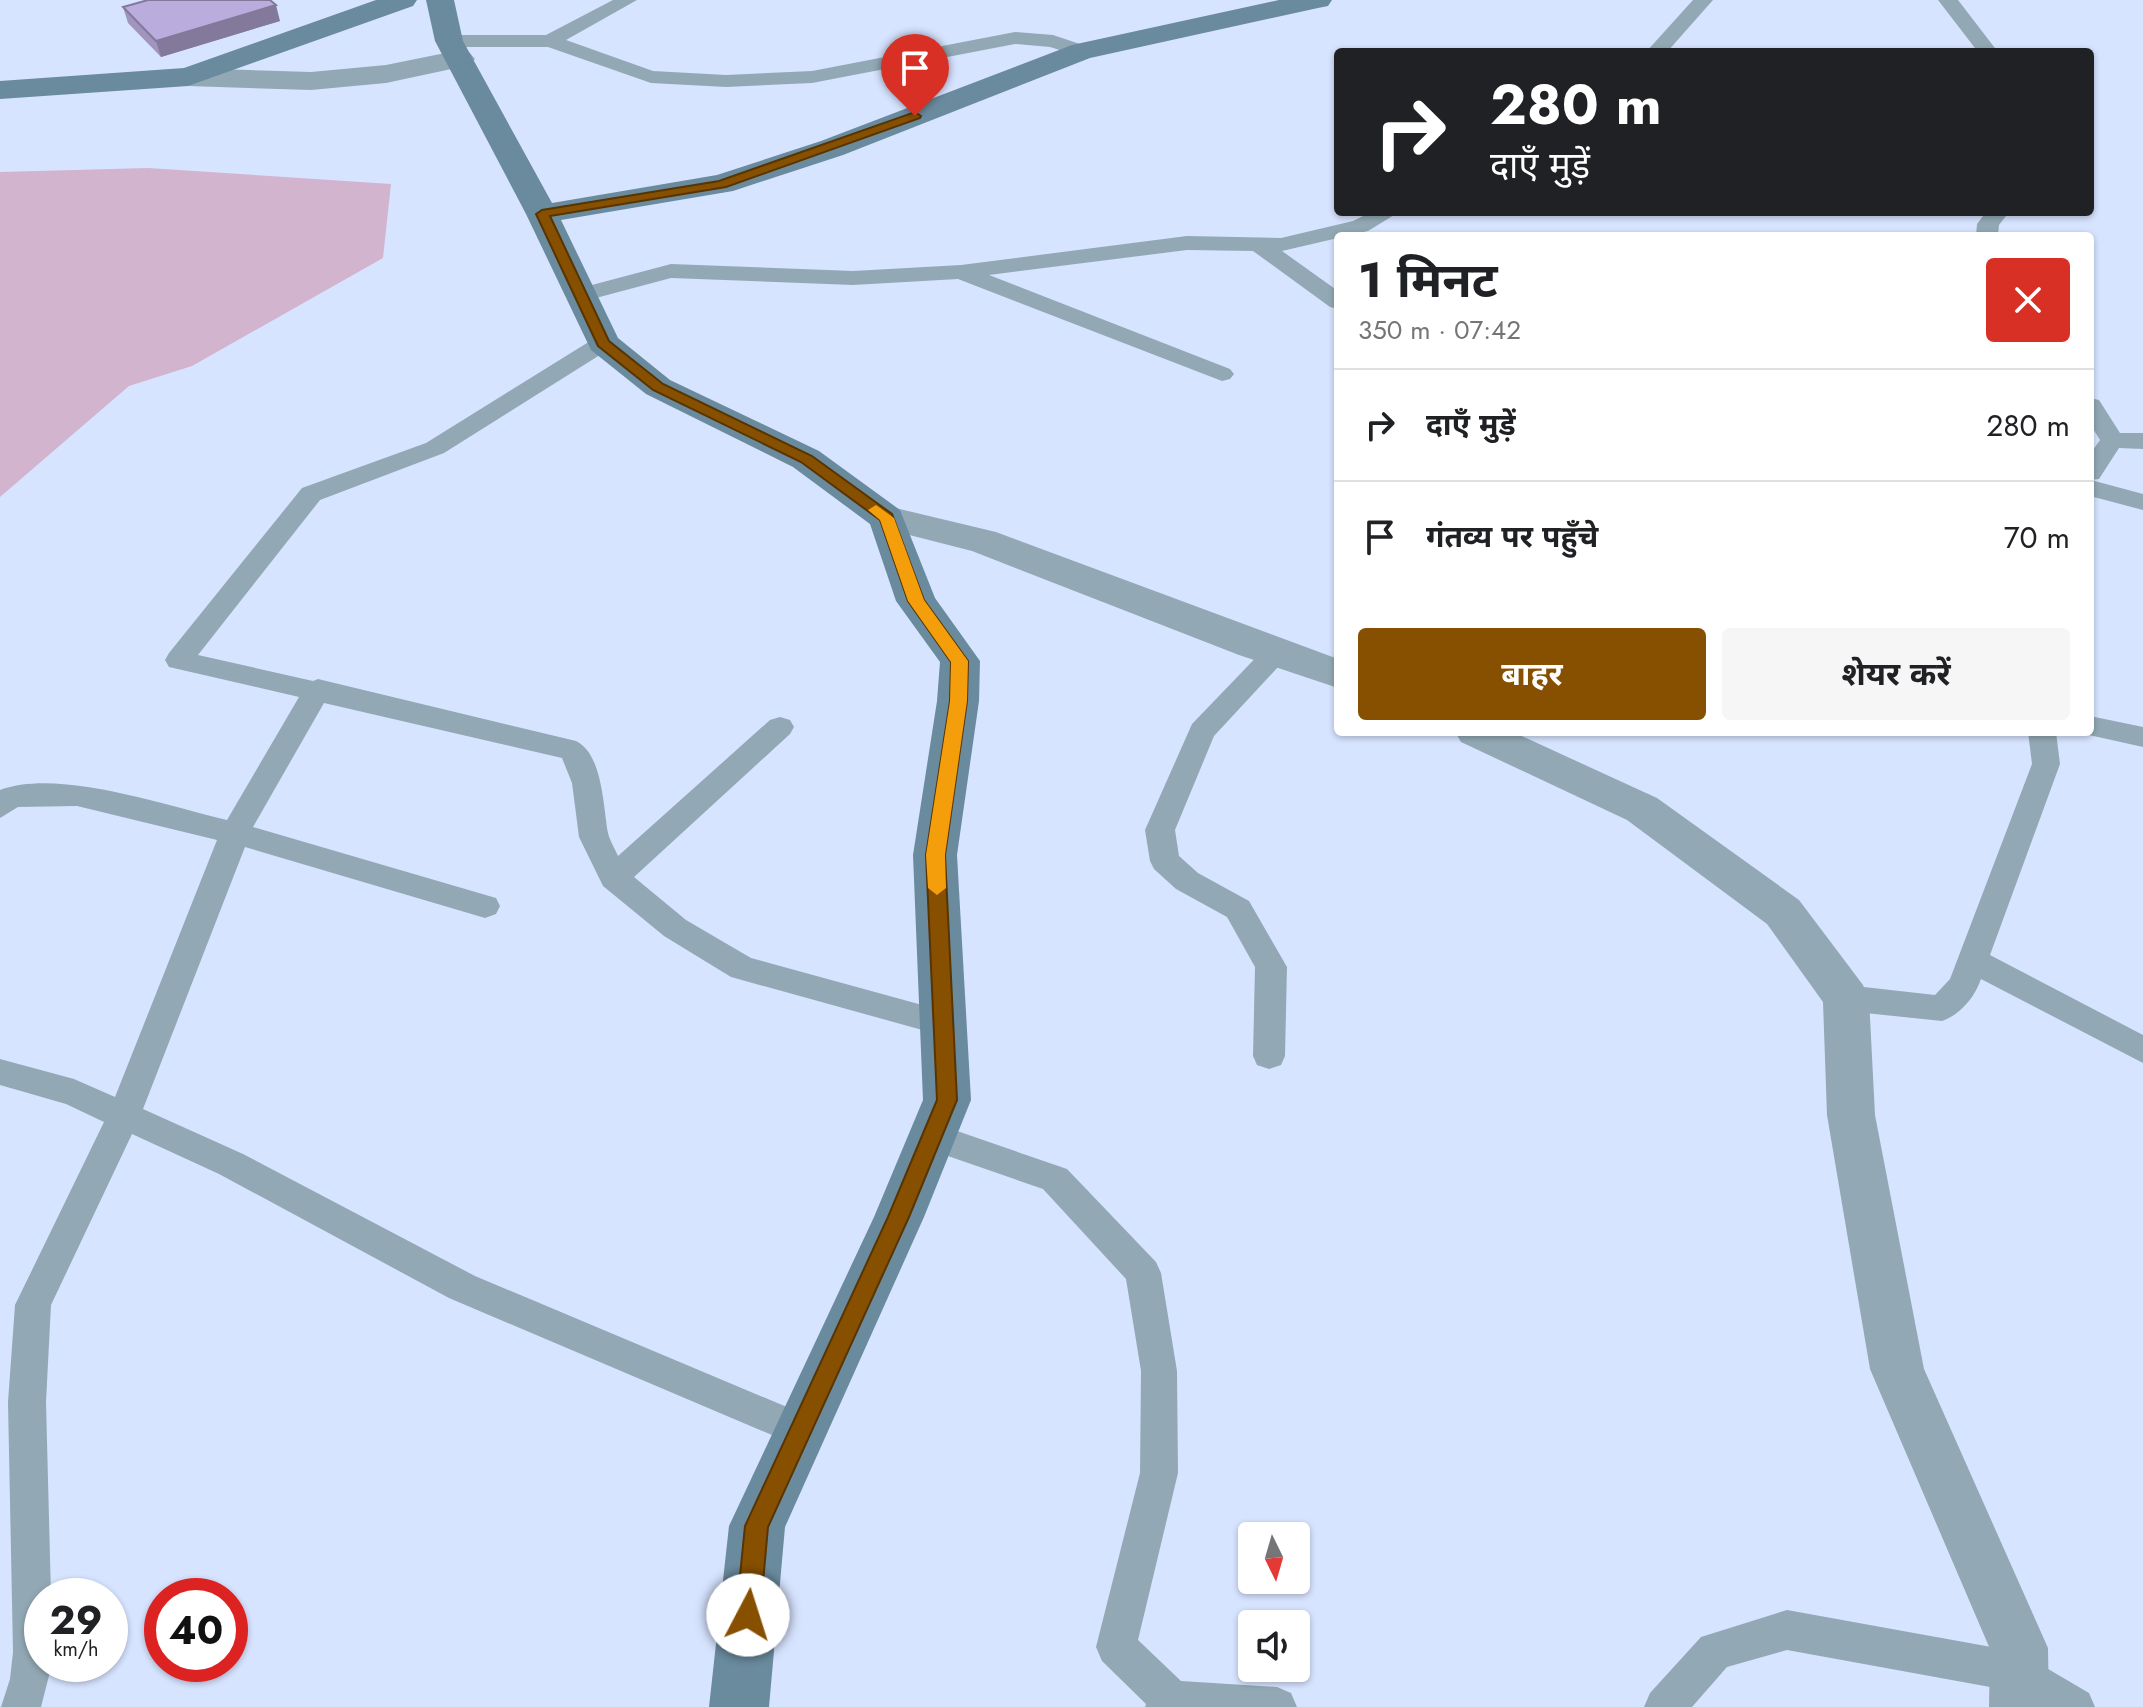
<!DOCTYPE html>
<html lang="hi">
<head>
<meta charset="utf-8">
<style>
	body { margin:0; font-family:Jost,"Noto Sans Devanagari",sans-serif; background:#f6f6f6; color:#202124; height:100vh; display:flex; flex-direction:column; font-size:30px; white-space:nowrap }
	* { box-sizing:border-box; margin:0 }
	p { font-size:26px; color:#757577 }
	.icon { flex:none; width:44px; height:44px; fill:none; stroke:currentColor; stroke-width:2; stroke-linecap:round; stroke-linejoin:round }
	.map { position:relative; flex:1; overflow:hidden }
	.details { position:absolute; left:1334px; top:232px; width:760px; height:504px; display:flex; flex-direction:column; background:#fff; border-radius:8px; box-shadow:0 2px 6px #0004 }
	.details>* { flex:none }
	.banner { position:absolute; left:1334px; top:48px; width:760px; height:168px; border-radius:8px; box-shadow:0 2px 6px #0004; background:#202124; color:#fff; overflow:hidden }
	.needle { width:52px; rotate:175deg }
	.tools { position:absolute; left:1238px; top:1522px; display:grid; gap:16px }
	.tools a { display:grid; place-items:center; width:72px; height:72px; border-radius:8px; background:#fff; box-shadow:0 2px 6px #0004; font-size:40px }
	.speed { position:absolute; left:24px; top:1578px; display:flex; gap:16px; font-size:40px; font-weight:700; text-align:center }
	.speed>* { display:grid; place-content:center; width:104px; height:104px; border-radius:50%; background:#fff; box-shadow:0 2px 6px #0004; line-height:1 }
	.speed small { font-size:20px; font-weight:400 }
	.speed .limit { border:12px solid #d22; background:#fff; color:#111 }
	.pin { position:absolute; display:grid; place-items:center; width:68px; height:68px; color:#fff; margin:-82px -34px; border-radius:50% 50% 50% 0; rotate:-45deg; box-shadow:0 0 8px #0007 }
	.pin .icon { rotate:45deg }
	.me { position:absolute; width:88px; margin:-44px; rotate:5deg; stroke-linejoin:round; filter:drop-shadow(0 0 6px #0008) }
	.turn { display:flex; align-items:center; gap:28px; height:168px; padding:0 24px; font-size:36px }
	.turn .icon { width:104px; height:104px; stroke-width:2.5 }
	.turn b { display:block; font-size:56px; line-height:68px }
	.round { display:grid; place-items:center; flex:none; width:84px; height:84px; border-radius:8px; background:#f6f6f6 }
	.headline { display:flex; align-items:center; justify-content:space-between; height:136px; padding:0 24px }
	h1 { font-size:48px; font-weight:700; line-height:60px }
	.primary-button { display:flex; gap:16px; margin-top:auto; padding:16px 24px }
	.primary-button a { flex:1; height:92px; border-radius:8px; background:#875000; color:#fff; font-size:32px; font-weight:700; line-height:92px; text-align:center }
	.primary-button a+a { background:#f6f6f6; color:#202124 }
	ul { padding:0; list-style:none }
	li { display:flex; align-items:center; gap:24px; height:112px; padding:0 24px; border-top:2px solid #e0e0e0 }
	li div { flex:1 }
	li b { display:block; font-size:30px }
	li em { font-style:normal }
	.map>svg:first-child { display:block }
	.green { fill:#d2b4cf }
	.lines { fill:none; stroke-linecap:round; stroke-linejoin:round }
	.lane { fill:#92a9b5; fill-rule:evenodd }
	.street { fill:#92a9b5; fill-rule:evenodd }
	.secondary { fill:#6a8b9e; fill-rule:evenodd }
	.wall { fill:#a095be }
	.shaded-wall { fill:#82799b }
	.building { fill:#baaddd; stroke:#82799b; stroke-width:2 }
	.route { fill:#875000; stroke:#583400; stroke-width:2 }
	.slow { fill:#f59e0b }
</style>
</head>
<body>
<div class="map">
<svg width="2143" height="1707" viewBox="0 0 2143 1707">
	<rect width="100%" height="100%" fill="#d7e4ff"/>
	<!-- green -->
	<path class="green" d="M148,168L391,184L383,258L192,366L129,386L0,497V172Z"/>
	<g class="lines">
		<!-- lane -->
		<path class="lane" d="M613,0H637L566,40L653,71L726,75L812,71L1015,32L1053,35L1089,47L1092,51L1082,57L1050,47L1015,44L812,83L726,87L651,83L548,47H449L439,41L449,35H546Z
			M1693,0H1713L1667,52H1646Z
			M1938,0H1958L1998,52H1978Z
			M1371,212H1399L1368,231L1282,251L1338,291V309L1330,307L1253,251L1187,250L989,275L1230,369L1234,374L1230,379L1222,381L958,279L853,285L671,278L581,302L573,300L570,295L573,290L671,264L853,271L961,265L1187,236L1281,238L1353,221Z
			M1986,212H2009L1999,225L1998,236H1976L1977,224Z
			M603,336L611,338L615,343L611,348L444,453L320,500L198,655L313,681L318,679L576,741C603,754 603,807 608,833C610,841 615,849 618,856L770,720L780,717L790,720L794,727L790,734L634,877L686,920L751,958L955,1014L960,1023L955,1032L944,1036L731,977L664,936L603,886L579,837L572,783L562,758L324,703L253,827L496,898L500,906L496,914L485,918L245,847L143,1109L243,1154L475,1276L813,1418L819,1430L813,1442L800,1447L449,1298L219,1174L132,1134L51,1305L46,1402L51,1596H42V1664H52L41,1707H1L10,1679L13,1652L8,1402L15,1305L104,1122L66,1104L0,1085V1059L74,1079L115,1097L217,840L77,806L18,807L0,818V790C59,768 166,806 227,820L299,697L169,667L165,660L169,653L302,488L426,443L595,338Z
			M2090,398L2099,400L2120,433H2143V449L2119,448L2099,479L2091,480L2143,494V510L2090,496V454L2100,440L2090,424Z
			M1277,644L1287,646L1291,653L1214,736L1175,830L1179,856L1198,873L1249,901L1287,967L1285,1056L1281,1065L1269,1069L1257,1065L1253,1056L1255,967L1227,917L1176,889L1154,869L1150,861L1145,830L1192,724L1267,646Z
			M2090,716L2143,727V747L2080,733L2090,732Z
			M2028,732H2056L2060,764L1990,955L2143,1035V1063L1981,979C1975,997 1960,1015 1942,1021L1846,1011L1835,1007L1830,998L1835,989L1846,985L1935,995L1950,979L2032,764Z
			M931,1122L1067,1169L1156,1262L1161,1273L1177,1371L1178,1473L1138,1640L1181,1681L1277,1687L1291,1693L1297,1707H1145L1146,1704L1102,1661L1096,1647L1140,1473L1141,1371L1126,1279L1043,1189L919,1146L914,1136L919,1126Z
			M1787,1610L2019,1652L2089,1693L2095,1707H2038L2012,1691L1787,1650L1727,1667L1692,1707H1644L1650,1693L1701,1637Z"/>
		<!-- street -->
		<path class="street" d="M460,50L470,53L475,59L470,65L386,83L311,90L188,86L178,83L173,77L178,71L188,68L311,72L386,65Z
			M887,506L996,532L1338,659V688L1239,655L972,551L874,526L868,518L874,510Z
			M1455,732H1513L1657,798L1799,900L1863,985L1869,998L1875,1115L1924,1369L2048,1648L2049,1707H1989L1990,1649L1870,1369L1827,1115L1823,1002L1767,924L1627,820L1461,742Z"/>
		<!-- secondary -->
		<path class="secondary" d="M376,0H417L413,6L188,86L0,99V81L184,68Z
			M426,0H454L463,41L552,203L717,175L821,141L1072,45L1279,0H1332L1328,6L1318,8L1090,58L843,155L733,191L561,220L618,338L670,380L819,451L900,510L935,598L980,661L979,701L957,855L971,1100L924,1217L785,1527L769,1707H709L729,1526L874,1217L923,1100L913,855L937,701L940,662L896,601L870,524L793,467L646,394L591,350L526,214L435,41Z"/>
	</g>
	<!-- wall -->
	<path class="wall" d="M123,7L280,21L161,57L128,23Z"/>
	<!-- shaded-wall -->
	<path class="shaded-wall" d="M276,5L280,21L161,57L156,41Z"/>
	<!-- building -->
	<path class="building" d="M148,0H270L276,5L156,41L123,7Z"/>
	<!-- route -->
	<path class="route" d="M915,112L921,116L920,118L726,187L550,216L609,341L663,384L812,456L892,514L924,600L968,661L967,701L945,855L957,1100L909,1217L768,1527L760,1615L757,1623L748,1627L740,1623L736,1615L745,1526L888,1217L937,1100L926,855L950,701L951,662L908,601L880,520L801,462L653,390L598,346L536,214L542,210L719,181Z"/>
	<!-- slow -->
	<path class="slow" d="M876,505L894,518L924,600L968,661L967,701L945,855L946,888L937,895L928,888L926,855L950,701L951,662L908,601L880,520L868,510Z"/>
</svg>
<div class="tools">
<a><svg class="needle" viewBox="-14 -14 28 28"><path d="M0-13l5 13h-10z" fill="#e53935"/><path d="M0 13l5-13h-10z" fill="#757577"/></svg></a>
<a><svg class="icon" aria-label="sound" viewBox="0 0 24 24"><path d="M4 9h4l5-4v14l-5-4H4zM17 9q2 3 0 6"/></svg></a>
</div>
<div class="speed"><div>29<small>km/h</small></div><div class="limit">40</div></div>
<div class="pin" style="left:915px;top:116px;background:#d93025"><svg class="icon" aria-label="arrive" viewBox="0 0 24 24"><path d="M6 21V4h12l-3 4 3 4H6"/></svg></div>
<svg class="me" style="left:748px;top:1615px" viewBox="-20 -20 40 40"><circle r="19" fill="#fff"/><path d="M0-13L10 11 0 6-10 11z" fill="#875000"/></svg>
<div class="banner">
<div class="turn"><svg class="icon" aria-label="right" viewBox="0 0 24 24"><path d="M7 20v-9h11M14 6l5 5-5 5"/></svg><div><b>280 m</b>दाएँ मुड़ें</div></div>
</div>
<section class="details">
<div class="headline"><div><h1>1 मिनट</h1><p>350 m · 07:42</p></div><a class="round" style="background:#d93025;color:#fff"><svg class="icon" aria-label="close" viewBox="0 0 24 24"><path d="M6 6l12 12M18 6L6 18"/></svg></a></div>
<ul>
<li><svg class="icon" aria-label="right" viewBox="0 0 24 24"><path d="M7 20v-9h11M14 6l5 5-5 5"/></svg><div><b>दाएँ मुड़ें</b></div><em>280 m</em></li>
<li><svg class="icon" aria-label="arrive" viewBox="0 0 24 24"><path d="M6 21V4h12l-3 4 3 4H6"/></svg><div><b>गंतव्य पर पहुँचे</b></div><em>70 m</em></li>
</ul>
<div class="primary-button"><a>बाहर</a><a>शेयर करें</a></div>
</section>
</div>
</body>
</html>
